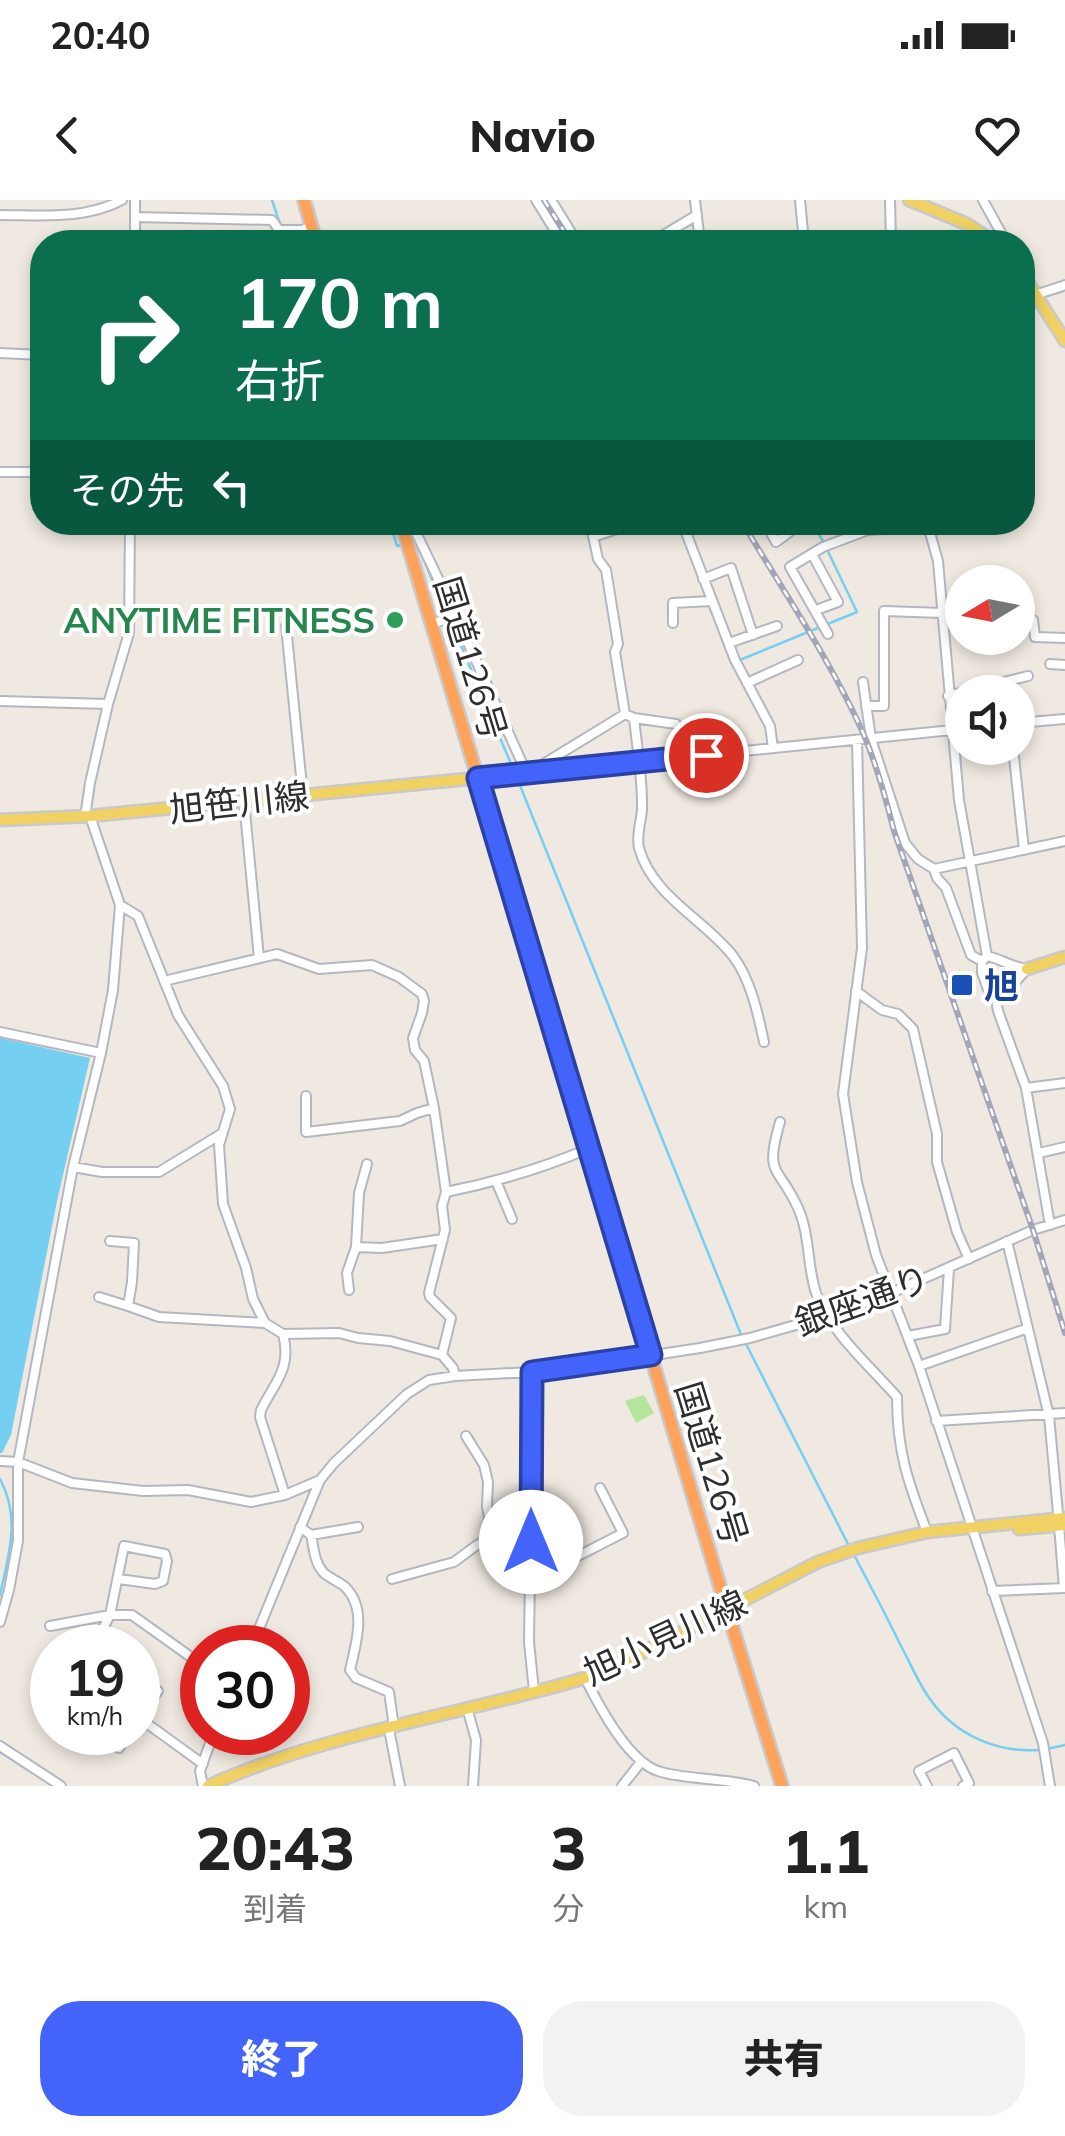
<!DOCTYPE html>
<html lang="ja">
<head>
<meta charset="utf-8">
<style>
	body { margin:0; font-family:Mulish,"Noto Sans JP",sans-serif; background:#f2f2f2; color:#222; height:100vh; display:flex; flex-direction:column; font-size:38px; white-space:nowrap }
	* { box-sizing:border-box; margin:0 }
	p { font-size:32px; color:#767676 }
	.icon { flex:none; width:55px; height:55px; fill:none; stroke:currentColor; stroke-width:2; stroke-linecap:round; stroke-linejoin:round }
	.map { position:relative; height:1586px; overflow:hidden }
	.side { display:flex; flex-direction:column; background:#fff; flex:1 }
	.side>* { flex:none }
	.banner { position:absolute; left:30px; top:30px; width:1005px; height:305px; border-radius:40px; box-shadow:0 5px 15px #0003; background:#0b6e4f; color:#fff; overflow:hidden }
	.needle { width:65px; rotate:260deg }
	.buttons { position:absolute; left:945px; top:365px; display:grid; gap:20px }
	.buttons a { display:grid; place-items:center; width:90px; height:90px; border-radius:50%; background:#fff; box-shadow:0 5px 15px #0003; font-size:50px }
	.speed { position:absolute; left:30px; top:1425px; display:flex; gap:20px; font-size:50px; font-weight:700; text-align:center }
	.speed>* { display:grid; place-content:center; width:130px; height:130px; border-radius:50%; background:#fff; box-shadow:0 5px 15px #0003; line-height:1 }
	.speed small { font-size:25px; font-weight:400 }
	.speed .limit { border:15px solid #d22; background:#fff; color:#111 }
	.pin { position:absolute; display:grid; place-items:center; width:85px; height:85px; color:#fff; margin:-42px; border:5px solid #fff; border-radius:50%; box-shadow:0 2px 10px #0007 }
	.me { position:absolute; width:110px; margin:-55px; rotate:0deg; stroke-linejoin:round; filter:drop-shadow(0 0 8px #0008) }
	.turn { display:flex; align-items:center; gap:35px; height:210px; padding:0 40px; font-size:45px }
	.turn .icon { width:130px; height:130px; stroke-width:2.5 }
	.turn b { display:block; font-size:70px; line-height:85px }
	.then { display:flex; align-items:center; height:95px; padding:0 40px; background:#0003; gap:20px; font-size:38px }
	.eta { display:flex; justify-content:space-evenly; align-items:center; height:170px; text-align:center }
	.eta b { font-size:60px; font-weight:800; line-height:70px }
	.button { display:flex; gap:20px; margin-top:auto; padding:20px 40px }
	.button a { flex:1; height:115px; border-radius:40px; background:#4264fb; color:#fff; font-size:40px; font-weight:800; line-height:115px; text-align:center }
	.button a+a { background:#f2f2f2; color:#222 }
	.status { display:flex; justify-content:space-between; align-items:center; height:70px; padding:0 50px; background:#fff; direction:ltr }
	.status svg { height:28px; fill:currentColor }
	header { display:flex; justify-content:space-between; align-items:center; height:130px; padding:0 40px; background:#fff; font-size:45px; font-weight:800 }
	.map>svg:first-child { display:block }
	.green { fill:#b6e59e }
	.water { fill:#75cff0 }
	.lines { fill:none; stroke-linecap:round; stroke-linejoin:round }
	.stream { stroke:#75cff0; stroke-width:2.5 }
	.minor-casing { stroke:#b4b7c1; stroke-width:12 }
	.major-casing { stroke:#c9c9c9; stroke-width:15 }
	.highway-casing { stroke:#c9c9c9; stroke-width:16 }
	.minor { stroke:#fff; stroke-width:8 }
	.major { stroke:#f2d163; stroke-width:10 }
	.highway { stroke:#ffa35c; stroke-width:11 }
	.rail-casing { stroke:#a3a6b8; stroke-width:6 }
	.rail { stroke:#fff; stroke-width:2.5; stroke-dasharray:8; stroke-linecap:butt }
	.route-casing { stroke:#2b41a3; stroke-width:25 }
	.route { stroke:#4264fb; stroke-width:18 }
	.leisure-dot { fill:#2e9e5b; stroke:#fff; stroke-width:4 }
	.transit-dot { fill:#1a4fb4; stroke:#fff; stroke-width:4 }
	.labels { text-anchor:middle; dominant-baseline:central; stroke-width:8; stroke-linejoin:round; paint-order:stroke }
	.leisure-label { font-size:35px; font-weight:bold; fill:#27864d; stroke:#fff; text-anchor:end }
	.street-label { font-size:35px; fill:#2e2e2e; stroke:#fff }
	.transit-label { font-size:35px; font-weight:bold; fill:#164399; stroke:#fff; text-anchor:start }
</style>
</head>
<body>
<div class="status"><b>20:40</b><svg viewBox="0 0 49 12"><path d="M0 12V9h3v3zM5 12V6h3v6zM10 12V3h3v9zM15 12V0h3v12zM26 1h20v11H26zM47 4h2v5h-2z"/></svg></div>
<header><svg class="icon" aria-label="back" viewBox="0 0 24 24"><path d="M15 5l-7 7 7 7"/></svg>Navio<svg class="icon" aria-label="heart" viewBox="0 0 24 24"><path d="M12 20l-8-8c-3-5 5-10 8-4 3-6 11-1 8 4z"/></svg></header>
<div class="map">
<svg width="1065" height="1586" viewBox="0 0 1065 1586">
	<rect width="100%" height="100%" fill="#efe9e1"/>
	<!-- green -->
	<path class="green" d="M644,1195L654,1213L636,1223L625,1201Z"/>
	<!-- water -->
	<path class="water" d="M0,838L90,858L57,1001L11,1235L2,1253H0Z"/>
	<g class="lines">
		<!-- stream -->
		<path class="stream" d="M272,0L281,27
			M284,34L287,42
			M390,322L397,346L401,345
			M417,344L447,414
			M451,422L514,571
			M740,460L857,412L823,341L811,322
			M517,578L742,1137
			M746,1144L849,1346
			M0,1279C21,1318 9,1353 0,1395
			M853,1353C869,1383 885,1413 900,1444C910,1462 918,1483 930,1499C955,1535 997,1553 1039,1550
			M1047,1549L1065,1545
			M0,1552L54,1586"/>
		<defs>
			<path id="minor" d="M536,0L562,42
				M551,0L577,42
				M695,0L700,42
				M800,0L804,42
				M890,0L891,42
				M983,0L1006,42
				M0,15C42,15 84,20 122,0
				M135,17L272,20L279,30H301L312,27
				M135,42V0
				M652,42L697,15
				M1022,101C1035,93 1051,91 1065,85
				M0,153L42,155
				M0,272H42
				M411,322L456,416L527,574L625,514L634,518L676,524L679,529L677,558
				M590,322L598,359L606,370L618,444L615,452L625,514
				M682,322L735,460L770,526L773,548
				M765,322L776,342L803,322
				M927,322L938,361L959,600L987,756
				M593,337L638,322
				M812,354L838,402L816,410
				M703,379L731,368L753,435
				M1033,420L1035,437L1065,438
				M673,423V403L712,401
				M432,424L456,416
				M286,426L303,596
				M828,434L790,367L823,347L868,330L928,326
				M729,443L777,426
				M1050,464L1065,465
				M863,482L871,539L905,643L918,659L934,669L1065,641
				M747,483L798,460
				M948,496L1028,476
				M0,501L108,504
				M866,506H884V411L943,413
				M634,518C637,548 643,580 642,610C641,622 636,636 639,648C652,696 704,719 733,756C751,780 758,814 764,842
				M1018,523L1065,519
				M857,540L862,748L843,894L857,982L876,1055L919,1166L1043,1543L1050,1586
				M1013,548L1024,650
				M478,578L962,529
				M244,601L259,758
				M85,617L90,583L108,504L129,433L130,322
				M934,669L937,678L946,688L971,755L982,761L987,756C1001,759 1012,767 1027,769
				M120,705L138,716L178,815L223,886L230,909L219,945L223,1004L246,1068L253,1099L265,1123
				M982,761V773L990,795L996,799L998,811L1026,888L1050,1025
				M164,781L277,754L319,769L372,765L399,777L422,794L424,801L422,813L413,838L415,850L424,861L434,908L446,992L442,1006L445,1030L429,1093L430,1097L451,1118L442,1155
				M856,791L882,810L898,814L913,829L937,934V962L957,1032L969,1059
				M996,799L1008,795L1016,781L1027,769
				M0,832L101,853
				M1026,888L1065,883
				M306,896V932L400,921L417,913L434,908
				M780,922C764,977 778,964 798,1008C810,1034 807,1066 816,1093C831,1133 869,1165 897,1197C897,1252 908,1282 927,1332
				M1039,953L1065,947
				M73,967L102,972H159L221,934
				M496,981L512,1019
				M446,992C496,982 543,968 590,948
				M1007,1041L1049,1216L1058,1313
				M356,1047L382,1048L443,1039
				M349,1090L347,1073L356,1047L359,993L367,964
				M99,1097L128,1106L132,1082L134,1043L110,1041
				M128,1106L159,1117L265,1123L283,1134L339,1133L358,1138L390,1141L442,1155L453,1168L455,1176
				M283,1134C292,1168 275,1182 261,1210L260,1217L285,1295
				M908,1136L945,1129L949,1069
				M919,1166L1028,1128
				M533,1173L529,1442L534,1491
				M936,1221L1065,1213
				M466,1236L484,1265L488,1282L487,1307L493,1337
				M0,1261L18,1262L72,1283L143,1291L188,1290L251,1302L285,1295L320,1280
				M1059,1326L1064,1388
				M300,1327L311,1335C314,1348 314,1363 324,1373C329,1378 338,1381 344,1386C368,1408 356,1443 350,1470L356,1478L389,1492L394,1527
				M311,1335L358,1327
				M392,1379L454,1362L477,1345L493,1337L500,1336L531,1342
				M531,1380L623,1333L600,1288
				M992,1391L1065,1388
				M0,1422L9,1390L18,1341V1262L73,967L101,853L113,790L120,705L90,616
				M50,1426L110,1415H132L202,1465
				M93,1448L110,1415L124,1346L165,1354L167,1361L163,1381L155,1384L119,1379
				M251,1448L320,1280L334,1263L407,1194L429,1180L455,1176L549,1171L700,1148L750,1138L827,1116L891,1093L1033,1030L1065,1020
				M138,1475L158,1491L138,1519
				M585,1478C599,1506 629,1564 661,1572C691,1580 724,1578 754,1586
				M467,1508L476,1540L473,1586
				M138,1517L203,1564
				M389,1529L400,1586
				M96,1532L119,1548L129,1532
				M0,1546L61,1586
				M203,1586L200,1571L214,1532
				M622,1586L641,1562
				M927,1586L919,1571L954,1553L969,1583L963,1586"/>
			<path id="major" d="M909,0L967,24L994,42
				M1022,73L1065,141
				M0,620L90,616L478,578
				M1027,769L1065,757
				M1019,1329L1065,1325
				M208,1586C325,1533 461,1515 585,1478L628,1460L818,1362L858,1348L927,1332L1065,1318"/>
			<path id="highway" d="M304,0L316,42
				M401,322L727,1410L782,1586"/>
		</defs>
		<!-- minor casing -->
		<use href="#minor" class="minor-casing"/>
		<!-- major casing -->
		<use href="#major" class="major-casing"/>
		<!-- highway casing -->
		<use href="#highway" class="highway-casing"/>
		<!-- minor -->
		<use href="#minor" class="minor"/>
		<!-- major -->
		<use href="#major" class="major"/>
		<!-- highway -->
		<use href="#highway" class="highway"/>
		<defs>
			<path id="rail" d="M544,0L571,42
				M742,322C784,392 831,461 864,535C877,566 886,599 894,631L1033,1030L1065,1133"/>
		</defs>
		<!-- rail casing -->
		<use href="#rail" class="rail-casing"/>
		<!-- rail -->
		<use href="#rail" class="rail"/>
	</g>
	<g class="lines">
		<defs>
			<path id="route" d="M531,1342L532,1172L651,1155L478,578L706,555"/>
		</defs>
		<!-- route casing -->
		<use href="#route" class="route-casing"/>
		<!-- route -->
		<use href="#route" class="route"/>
	</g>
	<!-- markers -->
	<circle class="leisure-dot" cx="395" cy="420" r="10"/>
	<rect class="transit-dot" x="950" y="773" width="24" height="24" rx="5"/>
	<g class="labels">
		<!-- leisure labels -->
		<g class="leisure-label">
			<text x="375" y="420">ANYTIME FITNESS</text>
		</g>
		<!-- street labels -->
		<g class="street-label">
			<text transform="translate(471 458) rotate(73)">国道126号</text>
			<text transform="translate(239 602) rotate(-6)">旭笹川線</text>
			<text transform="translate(862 1100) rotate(-20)">銀座通り</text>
			<text transform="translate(712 1263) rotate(73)">国道126号</text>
			<text transform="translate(665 1437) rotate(-25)">旭小見川線</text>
		</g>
		<!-- transit labels -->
		<g class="transit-label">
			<text x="984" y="785">旭</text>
		</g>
	</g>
</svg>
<div class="buttons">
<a><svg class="needle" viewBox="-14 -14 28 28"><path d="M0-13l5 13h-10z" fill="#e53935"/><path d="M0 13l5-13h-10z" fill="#767676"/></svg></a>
<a><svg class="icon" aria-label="sound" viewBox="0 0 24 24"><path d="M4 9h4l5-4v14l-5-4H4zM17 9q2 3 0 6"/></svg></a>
</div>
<div class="speed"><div>19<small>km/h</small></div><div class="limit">30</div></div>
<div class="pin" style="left:706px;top:555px;background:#d93025"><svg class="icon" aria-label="arrive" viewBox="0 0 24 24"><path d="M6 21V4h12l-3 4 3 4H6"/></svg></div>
<svg class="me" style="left:531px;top:1342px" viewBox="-20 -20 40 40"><circle r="19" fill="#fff"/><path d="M0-13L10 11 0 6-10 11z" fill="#4264fb"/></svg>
<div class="banner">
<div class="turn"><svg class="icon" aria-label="right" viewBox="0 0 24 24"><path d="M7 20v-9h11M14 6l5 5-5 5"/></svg><div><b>170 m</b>右折</div></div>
<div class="then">その先<svg class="icon" aria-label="left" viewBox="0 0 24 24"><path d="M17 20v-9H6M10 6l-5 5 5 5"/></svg></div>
</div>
</div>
<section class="side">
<div class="eta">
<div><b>20:43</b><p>到着</p></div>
<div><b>3</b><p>分</p></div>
<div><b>1.1</b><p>km</p></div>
</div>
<div class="button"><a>終了</a><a>共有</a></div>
</section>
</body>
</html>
